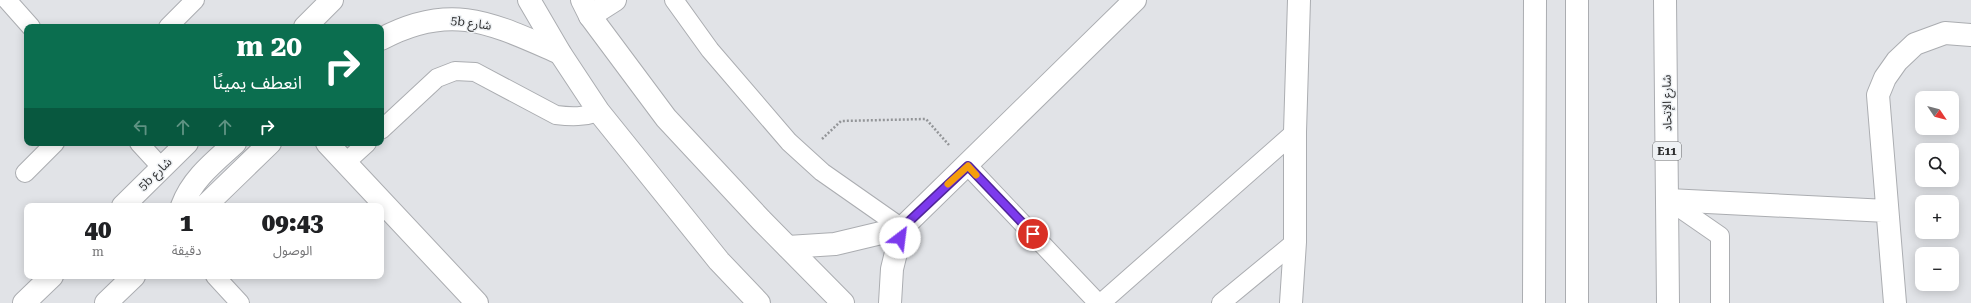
<!DOCTYPE html>
<html lang="ar">
<head>
<meta charset="utf-8">
<style>
	body { margin:0; font-family:"Roboto Serif","Noto Sans Arabic",serif; background:#f6f6f6; color:#202124; direction:rtl; height:100vh; display:flex; flex-direction:column; font-size:15px; white-space:nowrap }
	* { box-sizing:border-box; margin:0 }
	p { font-size:13px; color:#757577 }
	.icon { flex:none; width:22px; height:22px; fill:none; stroke:currentColor; stroke-width:2; stroke-linecap:round; stroke-linejoin:round }
	.map { position:relative; flex:1; overflow:hidden; direction:ltr }
	.sheet { position:absolute; left:24px; top:203px; width:360px; height:76px; display:flex; flex-direction:column; background:#fff; border-radius:8px; box-shadow:0 2px 10px #0003; direction:rtl }
	.sheet>* { flex:none }
	.top-card { position:absolute; left:24px; top:24px; width:360px; height:122px; border-radius:8px; box-shadow:0 2px 10px #0003; direction:rtl; background:#0b6e4f; color:#fff; overflow:hidden }
	.needle { width:26px; rotate:125deg }
	.tools { position:absolute; left:1915px; top:91px; display:grid; gap:8px }
	.tools a { display:grid; place-items:center; width:44px; height:44px; border-radius:8px; background:#fff; box-shadow:0 2px 10px #0003; font-size:20px }
	.pin { position:absolute; display:grid; place-items:center; width:34px; height:34px; color:#fff; margin:-17px; border:2px solid #fff; border-radius:50%; box-shadow:0 1px 4px #0007 }
	.me { position:absolute; width:44px; margin:-22px; rotate:30deg; stroke-linejoin:round; filter:drop-shadow(0 0 3px #0008) }
	.turn { display:flex; align-items:center; gap:14px; height:84px; padding:0 16px; font-size:18px }
	.turn .icon { width:52px; height:52px; stroke-width:2.5 }
	.turn b { display:block; font-size:28px; line-height:34px }
	.lanes { display:flex; align-items:center; height:38px; padding:0 16px; background:#0003; justify-content:center; gap:20px; direction:ltr }
	.lanes .off { opacity:.35 }
	.eta { display:flex; justify-content:space-evenly; align-items:center; height:68px; text-align:center }
	.eta b { font-size:24px; font-weight:800; line-height:28px }
	.map>svg:first-child { display:block }
	.lines { fill:none; stroke-linecap:round; stroke-linejoin:round }
	.service-casing { stroke:#abadb1; stroke-width:20 }
	.minor-casing { stroke:#abadb1; stroke-width:24 }
	.tertiary-casing { stroke:#abadb1; stroke-width:24 }
	.secondary-casing { stroke:#abadb1; stroke-width:24 }
	.primary-casing { stroke:#abadb1; stroke-width:24 }
	.path { stroke:#939598; stroke-width:2.5; stroke-dasharray:2 2; stroke-linecap:butt }
	.service { stroke:#fff; stroke-width:18 }
	.minor { stroke:#fff; stroke-width:22 }
	.tertiary { stroke:#fff; stroke-width:22 }
	.secondary { stroke:#fff; stroke-width:22 }
	.primary { stroke:#fff; stroke-width:22 }
	.route-casing { stroke:#51269a; stroke-width:10 }
	.route { stroke:#7c3aed; stroke-width:7 }
	.slow { stroke:#f59e0b; stroke-width:7 }
	.labels { text-anchor:middle; dominant-baseline:central; stroke-width:3; stroke-linejoin:round; paint-order:stroke }
	.shield { fill:#eef1f4; stroke:#67686a; stroke-width:1 }
	.shield-label { font-size:11px; font-weight:bold; fill:#2d2e2f }
	.street-label { font-size:12px; fill:#2d2e2f; stroke:#eef1f4 }
</style>
</head>
<body>
<div class="map">
<svg width="1971" height="303" viewBox="0 0 1971 303">
	<rect width="100%" height="100%" fill="#e1e3e7"/>
	<g class="lines">
		<defs>
			<path id="service" d="M7,0L31,27
				M674,0L710,50L789,142L822,172L902,228
				M168,27L195,0
				M381,130L437,78L455,71L475,72L556,115C572,117 584,117 599,112
				M139,143L162,168
				M345,163L367,143
				M968,166L1098,303
				M25,173L55,143
				M1668,200L1720,236V303
				M215,276L240,303
				M1101,303L1295,132
				M1221,303L1295,242"/>
			<path id="minor" d="M590,16L615,0
				M327,143L477,303
				M1668,200L1887,211
				M788,247L835,244L902,228L1135,0
				M890,303L892,269L902,228
				M1291,303L1295,242V132L1299,0
				M1534,303L1535,0
				M1895,303L1878,95L1885,78L1897,61L1915,44L1945,33L1971,35"/>
			<path id="tertiary" d="M305,27L332,0
				M381,39C452,1 493,24 560,53
				M123,206L187,143
				M182,206C192,179 214,162 235,143
				M205,206L270,143
				M24,303L52,276
				M106,303L134,276"/>
			<path id="secondary" d="M529,0L560,53L599,112L719,261L759,303
				M582,0L590,16L666,118L761,220L843,303"/>
			<path id="primary" d="M1577,0V303
				M1665,0L1668,303"/>
		</defs>
		<!-- service casing -->
		<use href="#service" class="service-casing"/>
		<!-- minor casing -->
		<use href="#minor" class="minor-casing"/>
		<!-- tertiary casing -->
		<use href="#tertiary" class="tertiary-casing"/>
		<!-- secondary casing -->
		<use href="#secondary" class="secondary-casing"/>
		<!-- primary casing -->
		<use href="#primary" class="primary-casing"/>
		<!-- path -->
		<path class="path" d="M822,139L841,121L926,119L949,145"/>
		<!-- service -->
		<use href="#service" class="service"/>
		<!-- minor -->
		<use href="#minor" class="minor"/>
		<!-- tertiary -->
		<use href="#tertiary" class="tertiary"/>
		<!-- secondary -->
		<use href="#secondary" class="secondary"/>
		<!-- primary -->
		<use href="#primary" class="primary"/>
	</g>
	<g class="lines">
		<defs>
			<path id="route" d="M900,238L902,228L968,166L1033,234"/>
		</defs>
		<!-- route casing -->
		<use href="#route" class="route-casing"/>
		<!-- route -->
		<use href="#route" class="route"/>
		<!-- slow -->
		<path class="slow" d="M948,184L968,166L976,175"/>
	</g>
	<g class="labels">
		<!-- shield labels -->
		<rect class="shield" x="1653" y="142" width="28" height="18" rx="3"/>
		<g class="shield-label">
			<text x="1667" y="151">E11</text>
		</g>
		<!-- street labels -->
		<g class="street-label">
			<text transform="translate(471 23) rotate(8)">5b شارع</text>
			<text transform="translate(1667 103) rotate(-91)">شارع الإتحاد</text>
			<text transform="translate(155 174) rotate(-44)">5b شارع</text>
		</g>
	</g>
</svg>
<div class="tools">
<a><svg class="needle" viewBox="-14 -14 28 28"><path d="M0-13l5 13h-10z" fill="#e53935"/><path d="M0 13l5-13h-10z" fill="#757577"/></svg></a>
<a><svg class="icon" aria-label="search" viewBox="0 0 24 24"><circle cx="10" cy="10" r="6"/><path d="M15 15l6 6"/></svg></a>
<a>+</a>
<a>−</a>
</div>
<div class="pin" style="left:1033px;top:234px;background:#d93025"><svg class="icon" aria-label="arrive" viewBox="0 0 24 24"><path d="M6 21V4h12l-3 4 3 4H6"/></svg></div>
<svg class="me" style="left:900px;top:238px" viewBox="-20 -20 40 40"><circle r="19" fill="#fff"/><path d="M0-13L10 11 0 6-10 11z" fill="#7c3aed"/></svg>
<div class="top-card">
<div class="turn"><svg class="icon" aria-label="right" viewBox="0 0 24 24"><path d="M7 20v-9h11M14 6l5 5-5 5"/></svg><div><b>20 m</b>انعطف يمينًا</div></div>
<div class="lanes"><svg class="icon off" aria-label="left" viewBox="0 0 24 24"><path d="M17 20v-9H6M10 6l-5 5 5 5"/></svg><svg class="icon off" aria-label="ahead" viewBox="0 0 24 24"><path d="M12 20V5M6 11l6-6 6 6"/></svg><svg class="icon off" aria-label="ahead" viewBox="0 0 24 24"><path d="M12 20V5M6 11l6-6 6 6"/></svg><svg class="icon" aria-label="right" viewBox="0 0 24 24"><path d="M7 20v-9h11M14 6l5 5-5 5"/></svg></div>
</div>
<section class="sheet">
<div class="eta">
<div><b>09:43</b><p>الوصول</p></div>
<div><b>1</b><p>دقيقة</p></div>
<div><b>40</b><p>m</p></div>
</div>
</section>
</div>
</body>
</html>
